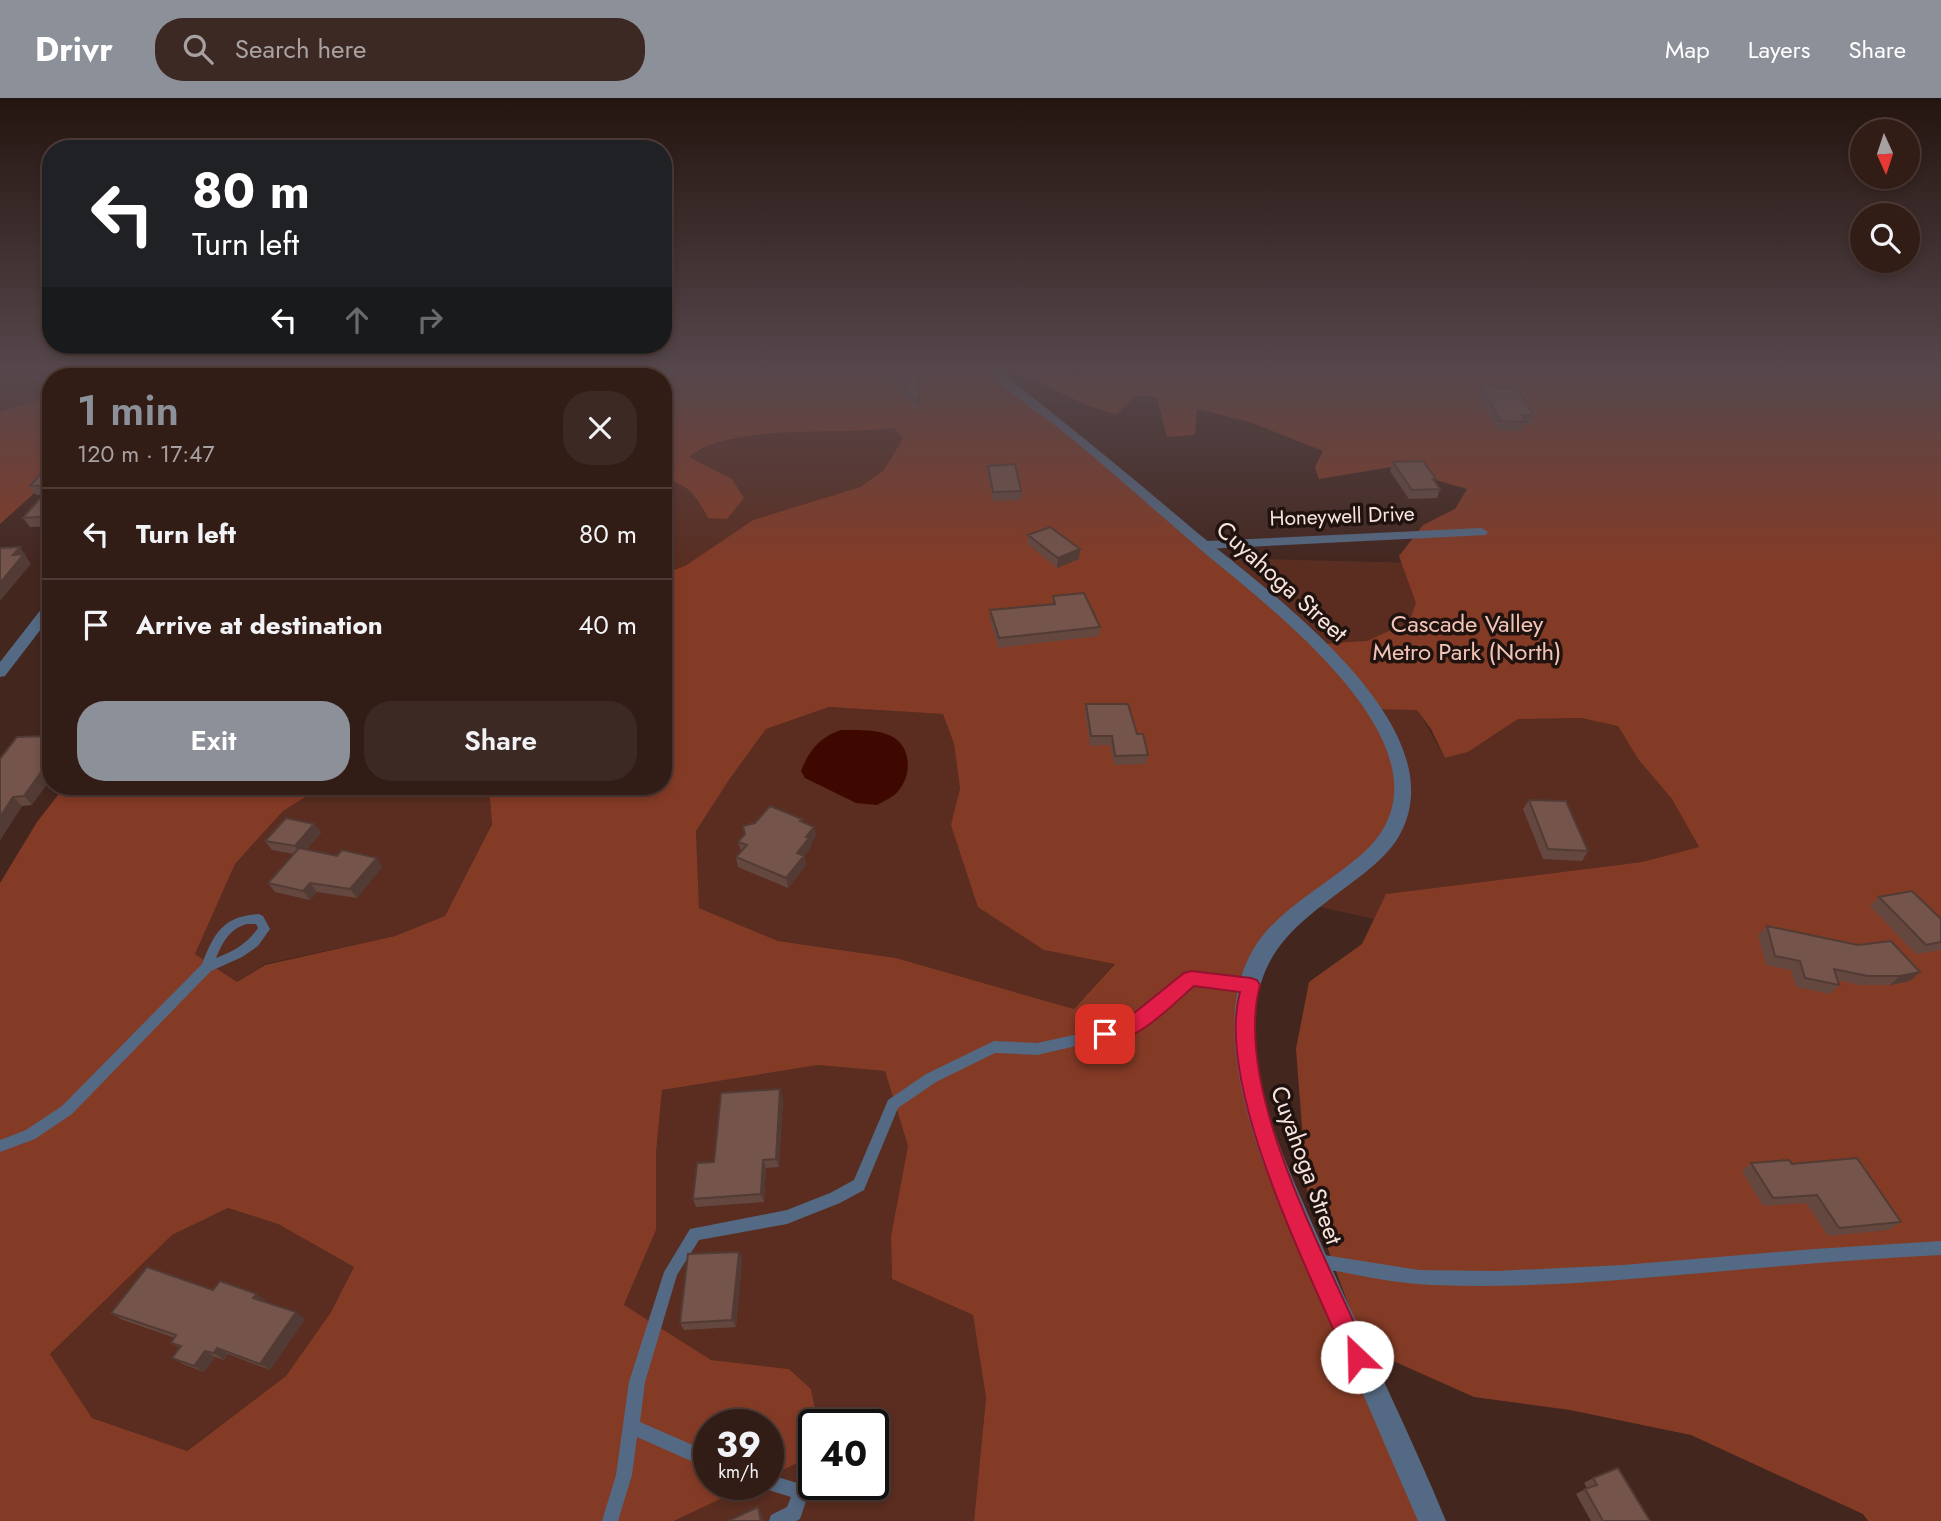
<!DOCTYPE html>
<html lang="en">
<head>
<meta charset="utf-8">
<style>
	body { margin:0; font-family:Jost,sans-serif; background:#3d2923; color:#f1f3f6; height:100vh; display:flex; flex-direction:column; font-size:26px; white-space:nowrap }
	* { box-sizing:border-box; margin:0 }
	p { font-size:23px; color:#a8a1a1 }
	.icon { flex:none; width:38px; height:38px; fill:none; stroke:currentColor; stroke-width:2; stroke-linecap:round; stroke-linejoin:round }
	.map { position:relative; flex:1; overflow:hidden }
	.side { position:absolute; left:42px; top:270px; width:630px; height:427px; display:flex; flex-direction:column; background:#321c16; border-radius:28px; box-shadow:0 4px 10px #0003,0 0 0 2px #4d3a35 }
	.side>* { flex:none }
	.hud { position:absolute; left:42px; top:42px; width:630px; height:214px; border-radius:28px; box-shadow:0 4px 10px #0003,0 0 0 2px #4d3a35; background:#202124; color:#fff; overflow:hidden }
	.needle { width:46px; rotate:177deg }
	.buttons { position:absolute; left:1850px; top:21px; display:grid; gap:14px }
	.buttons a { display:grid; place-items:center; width:70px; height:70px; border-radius:50%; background:#321c16; box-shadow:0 4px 10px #0003,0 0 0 2px #4d3a35; font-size:35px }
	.speed { position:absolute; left:693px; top:1311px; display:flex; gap:14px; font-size:35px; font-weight:700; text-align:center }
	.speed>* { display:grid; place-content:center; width:91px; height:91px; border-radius:50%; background:#321c16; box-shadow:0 4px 10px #0003,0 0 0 2px #4d3a35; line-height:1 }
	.speed small { font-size:18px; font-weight:400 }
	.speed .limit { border:4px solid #111; border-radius:10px; background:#fff; color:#111 }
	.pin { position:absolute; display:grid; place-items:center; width:60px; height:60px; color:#fff; margin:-30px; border-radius:14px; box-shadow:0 4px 10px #0006 }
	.me { position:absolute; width:77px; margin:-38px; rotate:336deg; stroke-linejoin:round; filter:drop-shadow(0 0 5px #0008) }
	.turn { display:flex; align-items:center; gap:24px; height:147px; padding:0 35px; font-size:32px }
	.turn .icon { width:91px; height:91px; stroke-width:2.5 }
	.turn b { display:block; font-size:49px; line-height:60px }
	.lanes { display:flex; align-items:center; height:66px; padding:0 35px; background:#0003; justify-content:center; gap:35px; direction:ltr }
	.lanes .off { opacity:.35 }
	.round { display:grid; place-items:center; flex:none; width:74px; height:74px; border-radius:28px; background:#3d2923 }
	.headline { display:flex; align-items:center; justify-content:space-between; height:119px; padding:0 35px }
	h1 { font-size:42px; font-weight:600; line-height:52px; color:#8c9099 }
	.action { display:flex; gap:14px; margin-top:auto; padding:14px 35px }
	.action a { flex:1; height:80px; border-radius:28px; background:#8c9099; color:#fff; font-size:28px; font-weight:600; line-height:80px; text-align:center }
	.action a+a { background:#3d2923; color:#f1f3f6 }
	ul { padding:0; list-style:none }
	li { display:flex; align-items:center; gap:21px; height:91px; padding:0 35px; border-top:2px solid #4d3a35 }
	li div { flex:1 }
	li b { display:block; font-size:26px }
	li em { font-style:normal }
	header { display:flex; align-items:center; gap:42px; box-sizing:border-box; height:98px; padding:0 35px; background:#8c9099; color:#fff }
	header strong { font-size:33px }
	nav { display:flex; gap:38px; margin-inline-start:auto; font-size:24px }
	.search { width:490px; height:63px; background:#3d2923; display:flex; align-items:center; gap:18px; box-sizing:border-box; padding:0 24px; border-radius:28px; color:#a8a1a1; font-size:26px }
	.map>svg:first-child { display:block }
	.green { fill:#5a2d20 }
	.forest { fill:#843b26; fill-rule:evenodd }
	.water { fill:#3e0800 }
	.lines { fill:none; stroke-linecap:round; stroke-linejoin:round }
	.service { fill:#546983; fill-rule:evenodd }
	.minor { fill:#546983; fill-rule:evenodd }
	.tertiary { fill:#546983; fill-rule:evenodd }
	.wall { fill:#644840 }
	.shaded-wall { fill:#513b34 }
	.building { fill:#74544b; stroke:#513b34; stroke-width:2 }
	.route { fill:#e11d48; stroke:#92132f; stroke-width:2 }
	.labels { text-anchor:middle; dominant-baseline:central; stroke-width:7; stroke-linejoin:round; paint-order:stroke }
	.far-street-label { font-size:21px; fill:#f7e4de; stroke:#20130f }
	.street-label { font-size:24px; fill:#f7e4de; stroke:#20130f }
	.park-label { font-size:24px; fill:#f1c4b7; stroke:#20130f }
</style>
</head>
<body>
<header>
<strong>Drivr</strong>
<div class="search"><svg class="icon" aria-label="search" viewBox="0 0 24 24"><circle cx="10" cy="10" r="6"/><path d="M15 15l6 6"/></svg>Search here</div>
<nav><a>Map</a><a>Layers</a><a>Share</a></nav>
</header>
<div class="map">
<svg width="1941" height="1423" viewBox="0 0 1941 1423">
	<rect width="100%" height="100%" fill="#43261e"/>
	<!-- green -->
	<path class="green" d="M0,272H103L97,278H51V299L0,313Z
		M1750,272H1941V618L1418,612L1445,660L1468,654L1518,621L1581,620L1618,628L1638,661L1672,701L1699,749L1642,764L1387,796L1374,821L1311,807C1338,784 1382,760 1396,726C1436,629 1284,514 1220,460L1927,478L1855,421L1936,419Z
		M895,330L903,340L884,372L860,389L753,422L685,468L663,476V381C682,384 695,392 703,410L732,381L689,359C747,320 828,339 895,330Z
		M829,609L943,616L954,646L960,691L952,727L964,758L1044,852L1115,865L1074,911L896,860L778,843L699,810L696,733L731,679L766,631Z
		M323,688H489L492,725L445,818L395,838L265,866L237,884L195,856L235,766L283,713Z
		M818,967L885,973L908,1048L891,1138L892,1181L973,1217L986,1300L974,1423H674L752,1386H768V1379L814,1357V1386H873V1326H818L811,1291L789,1271L711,1262L624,1208L656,1132V1055L662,992Z
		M228,1110L278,1126L354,1169L331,1214L286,1278L186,1353L92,1320L50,1256L172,1137Z"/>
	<!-- forest -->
	<path class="forest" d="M374,272H992L1319,546L1367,543L1409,524L1416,505L1399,458L1423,427L1455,411L1467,391L1391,369L1319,381L1315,369L1323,353L1250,324L1197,311L1195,337L1167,339L1157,299L1137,297L1116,317L1084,306L1014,272H1050L1079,279L1092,272H1941V1423H1868L1863,1416L1691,1337L1570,1312L1474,1299L1364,1250L1307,1093L1296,951L1309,884L1362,846L1386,796L1642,764L1699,749L1672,701L1638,661L1618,628L1581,620L1518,621L1468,654L1445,660L1431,631L1417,612L1374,611L1399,664L1396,727L1283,829L1253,880L1249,975L1432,1423H974L986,1300L973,1217L892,1181L891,1138L908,1048L885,973L818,967L662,992L656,1055V1132L624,1207L711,1262L789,1271L811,1291L818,1326H814V1357L768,1379V1326H709V1386H752L674,1423H0V785L37,724L65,688H323L283,713L235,766L195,856L237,884L265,867L395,838L445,818L492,726L489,688H663V476L685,468L753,422L860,389L884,372L903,340L894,330C838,338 732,324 689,359L732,381L744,400L727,421L708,420C697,399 689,385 663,381V278H355ZM829,609L943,616L954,646L960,691L951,727L978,809L1044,852L1115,866L1074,911L896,860L778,843L699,810L696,733L731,679L766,631ZM228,1110L278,1126L354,1169L331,1214L286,1278L187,1353L92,1320L50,1256L172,1137Z
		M51,299V380L0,426V313Z"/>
	<!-- water -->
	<path class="water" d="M841,632C857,632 874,631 889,637C911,646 913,675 899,692C894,699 884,703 877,707L856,705L805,680L801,673C809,652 820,639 841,632Z"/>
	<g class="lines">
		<!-- service -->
		<path class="service" d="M259,816L263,818L270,831L258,848L242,859L211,873L72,1016L35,1041L0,1054V1042L26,1032L62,1008L202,866C214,835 223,818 259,816ZM247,826H256L258,830C247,846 234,853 216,860C223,844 229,831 247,826Z
			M1191,875L1251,882L1255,883L1257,887L1255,891L1251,892L1193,885L1132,935L1128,936L1037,957L995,955L936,984L898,1010L864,1092L840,1105L787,1126L699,1142L677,1177L645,1284L640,1324L709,1354V1371L637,1339L632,1377L618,1423H602L616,1377L629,1284L664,1174L690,1131L787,1112L830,1095L854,1082L888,1002L926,976L994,943L1037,945L1125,926L1187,876Z
			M1941,1143V1157C1865,1161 1789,1167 1714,1174C1621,1182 1527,1191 1433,1187C1395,1186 1356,1176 1318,1170L1313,1168L1311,1163L1313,1158L1318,1156L1419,1172L1496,1173L1623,1167L1814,1151Z
			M768,1376L807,1388L809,1394L800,1421L796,1423H769L771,1417L787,1409L791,1399L762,1390L761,1386H768Z"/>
		<!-- minor -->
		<path class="minor" d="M224,272H235L231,278H220Z
			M1481,430L1488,434L1486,437L1206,451L1199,447L1206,443Z
			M51,504V518L5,578L0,579V564L46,505Z"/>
		<!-- tertiary -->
		<path class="tertiary" d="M987,272H998C1065,324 1129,377 1193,431C1264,491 1468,632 1396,743C1385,759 1370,771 1354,783C1302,823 1258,849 1255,922C1253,1000 1289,1072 1319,1141C1360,1236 1407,1328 1446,1423H1418L1265,1070C1239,997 1209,894 1270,829C1297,801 1332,782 1361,757C1474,659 1268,509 1201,452C1153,411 1106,368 1056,328C1034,311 1004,293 987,272Z"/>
	</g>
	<!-- wall -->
	<path class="wall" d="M917,272L919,313L893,288V280Z
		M1481,289L1534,318L1531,326H1525L1522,333L1497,332L1478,298Z
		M1393,364L1436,381L1435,384L1440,391L1437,400L1409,401L1390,373Z
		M51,367V428L30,429L23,420L43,397H36L30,388Z
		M988,368L1021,393V402L993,403L988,377Z
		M1028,437L1079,461L1057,470L1028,446Z
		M1053,498L1100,529L1099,538L998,550L990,521V512L1052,506Z
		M1086,606L1137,636L1148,657L1146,666L1114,667L1110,647L1090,648L1085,616Z
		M0,661L32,707L22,708L0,742Z
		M1529,702L1588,753L1582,763L1543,761L1523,711Z
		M802,724L814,729L816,738L811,745V749L804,758L806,767L788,790L738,769L736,759L741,753L738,744Z
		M314,726L321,735L306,752L382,769L357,800L317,794L310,802L275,794L268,785L294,756L272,752L265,743Z
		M1879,799L1941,821V852L1916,856L1870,808Z
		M1767,828L1910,883L1890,887H1859L1838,882L1839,887L1830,896L1796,889L1791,872L1766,867L1758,837Z
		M783,999L779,1069L766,1070L764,1104L696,1109L693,1101L714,1064Z
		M1751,1065L1792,1066L1901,1124L1889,1132L1828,1138L1806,1105L1763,1108L1742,1073Z
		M739,1154L742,1161L736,1229L684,1232L680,1225Z
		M213,1192L266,1203L265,1204L305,1221L270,1272L228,1256L224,1262L215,1259L204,1274L183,1266L172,1260L180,1250L171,1245L175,1240L123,1222L111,1215Z
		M1593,1380L1650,1423H1591L1576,1396L1587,1390L1584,1385Z"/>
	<!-- shaded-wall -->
	<path class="shaded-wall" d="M179,272H190L185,278H173Z
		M296,272H304L300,278H292Z
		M20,449L31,466L0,503V485L13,457Z
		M1080,451L1079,461L1057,470L1058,460Z
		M51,660V681L32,707L24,698Z
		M13,699L22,708L0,742V719Z
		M314,726L321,735L301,758L295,748Z
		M814,729L816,738L811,745V749L804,758L806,767L788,790L786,780L797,755L806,739Z
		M377,760L382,769L357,800L350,791Z
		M310,785L317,794L310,802L303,793Z
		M1920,874L1910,883L1890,887L1900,878Z
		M780,991L783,999L779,1069L776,1061Z
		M763,1062L766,1070L764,1104L761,1096Z
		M739,1154L742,1161L736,1229L732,1222Z
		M257,1196L266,1203L263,1207L253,1200Z
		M296,1214L305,1221L270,1272L260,1266Z
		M217,1250L228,1256L224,1262L214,1255Z
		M205,1253L215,1259L204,1274L194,1268Z
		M758,1409L762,1416L764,1423H761Z"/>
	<!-- building -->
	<path class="building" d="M152,272H179L173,278H146Z
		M259,272H296L292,278H259L263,273H258Z
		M893,272H917L919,305L893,280Z
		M1481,289L1517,290L1534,318L1522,317L1526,324L1501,323Z
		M1423,363L1436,381H1433L1440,391L1412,392L1393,364Z
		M1015,366L1021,393L993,394L988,368Z
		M49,367H51V387L30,388Z
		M51,388L50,418L23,420Z
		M1050,429L1080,451L1058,460L1028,437Z
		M20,449L13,457L24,456L0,485V450Z
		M1084,495L1100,529L999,540L990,512L1055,506L1053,498Z
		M1086,606H1128L1137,636H1143L1148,657L1115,658L1112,638H1091Z
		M51,638V660L24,698L13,699L0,719V661L17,639Z
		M1529,702L1566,703L1588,753L1548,751Z
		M770,708L802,721L800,723L814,729L806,739H810L797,755L804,758L786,780L736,759L747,747L738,744L745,736L743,728L755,725Z
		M286,720L314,726L295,748L265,743Z
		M299,750L337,758L342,752L377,760L350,791L310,785L303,793L268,785Z
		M1912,793L1941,821V844L1926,847L1879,799Z
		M1767,828L1858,847L1891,843L1920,874L1900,878H1868L1834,871L1839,887L1805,880L1800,863L1775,858Z
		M780,991L776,1061L763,1062L761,1096L693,1101L697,1065L714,1064L721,995Z
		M1857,1060L1901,1124L1839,1130L1817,1097L1773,1100L1751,1065L1789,1062L1792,1066Z
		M739,1154L732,1222L680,1225L688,1156Z
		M147,1169L213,1192L220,1183L257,1196L253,1200L296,1214L260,1266L217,1250L214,1255L205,1253L194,1268L172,1260L181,1248L171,1245L176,1237L111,1215Z
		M1618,1370L1650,1423H1603L1585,1391L1597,1387L1593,1380Z
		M758,1409L761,1423H728Z"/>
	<!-- sky -->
	<linearGradient id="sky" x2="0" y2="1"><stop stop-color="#251510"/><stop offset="0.58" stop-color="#55474c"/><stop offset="1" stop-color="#55474c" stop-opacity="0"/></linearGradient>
	<rect width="1941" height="471" fill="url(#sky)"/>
	<!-- route -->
	<path class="route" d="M1191,873L1251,880L1257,882L1260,887C1232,994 1328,1160 1369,1259L1366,1267L1357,1271L1349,1267C1311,1177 1214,989 1240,894L1194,888C1172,907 1129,953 1099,942L1096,936L1099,930L1123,924L1184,875Z"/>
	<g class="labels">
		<!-- far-street labels -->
		<g class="far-street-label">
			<text transform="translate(1342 418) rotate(-2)">Honeywell Drive</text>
		</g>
		<!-- street labels -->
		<g class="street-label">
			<text transform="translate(1282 483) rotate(42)">Cuyahoga Street</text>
			<text transform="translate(1307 1067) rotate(70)">Cuyahoga Street</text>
		</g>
		<!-- park labels -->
		<g class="park-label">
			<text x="1467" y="525">Cascade Valley<tspan x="1467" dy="28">Metro Park (North)</tspan></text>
		</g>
	</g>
</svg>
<div class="buttons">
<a><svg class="needle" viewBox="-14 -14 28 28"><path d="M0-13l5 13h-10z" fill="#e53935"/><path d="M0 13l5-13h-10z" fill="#a8a1a1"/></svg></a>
<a><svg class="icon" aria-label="search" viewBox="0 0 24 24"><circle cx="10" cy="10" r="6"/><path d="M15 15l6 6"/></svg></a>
</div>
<div class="speed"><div>39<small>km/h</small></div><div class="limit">40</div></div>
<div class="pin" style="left:1105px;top:936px;background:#d93025"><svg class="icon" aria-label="arrive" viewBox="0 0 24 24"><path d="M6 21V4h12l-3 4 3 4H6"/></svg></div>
<svg class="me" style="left:1357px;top:1259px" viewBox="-20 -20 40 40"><circle r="19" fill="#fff"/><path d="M0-13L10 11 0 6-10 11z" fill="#e11d48"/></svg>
<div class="hud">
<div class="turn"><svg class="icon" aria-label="left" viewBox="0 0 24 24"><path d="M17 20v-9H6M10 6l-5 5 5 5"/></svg><div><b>80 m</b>Turn left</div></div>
<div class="lanes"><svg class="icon" aria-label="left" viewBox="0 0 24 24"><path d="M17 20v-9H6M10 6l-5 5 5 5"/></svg><svg class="icon off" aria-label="ahead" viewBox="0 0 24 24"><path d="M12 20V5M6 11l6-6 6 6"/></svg><svg class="icon off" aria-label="right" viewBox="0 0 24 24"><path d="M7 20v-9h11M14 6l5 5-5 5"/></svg></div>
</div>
<section class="side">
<div class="headline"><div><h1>1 min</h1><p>120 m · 17:47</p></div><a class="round"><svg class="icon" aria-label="close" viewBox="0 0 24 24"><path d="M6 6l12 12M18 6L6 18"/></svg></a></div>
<ul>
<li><svg class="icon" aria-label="left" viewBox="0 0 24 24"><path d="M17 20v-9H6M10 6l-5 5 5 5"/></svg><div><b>Turn left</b></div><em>80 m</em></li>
<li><svg class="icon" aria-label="arrive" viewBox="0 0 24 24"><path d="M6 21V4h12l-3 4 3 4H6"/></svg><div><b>Arrive at destination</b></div><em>40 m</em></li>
</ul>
<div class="action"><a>Exit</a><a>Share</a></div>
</section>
</div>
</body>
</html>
